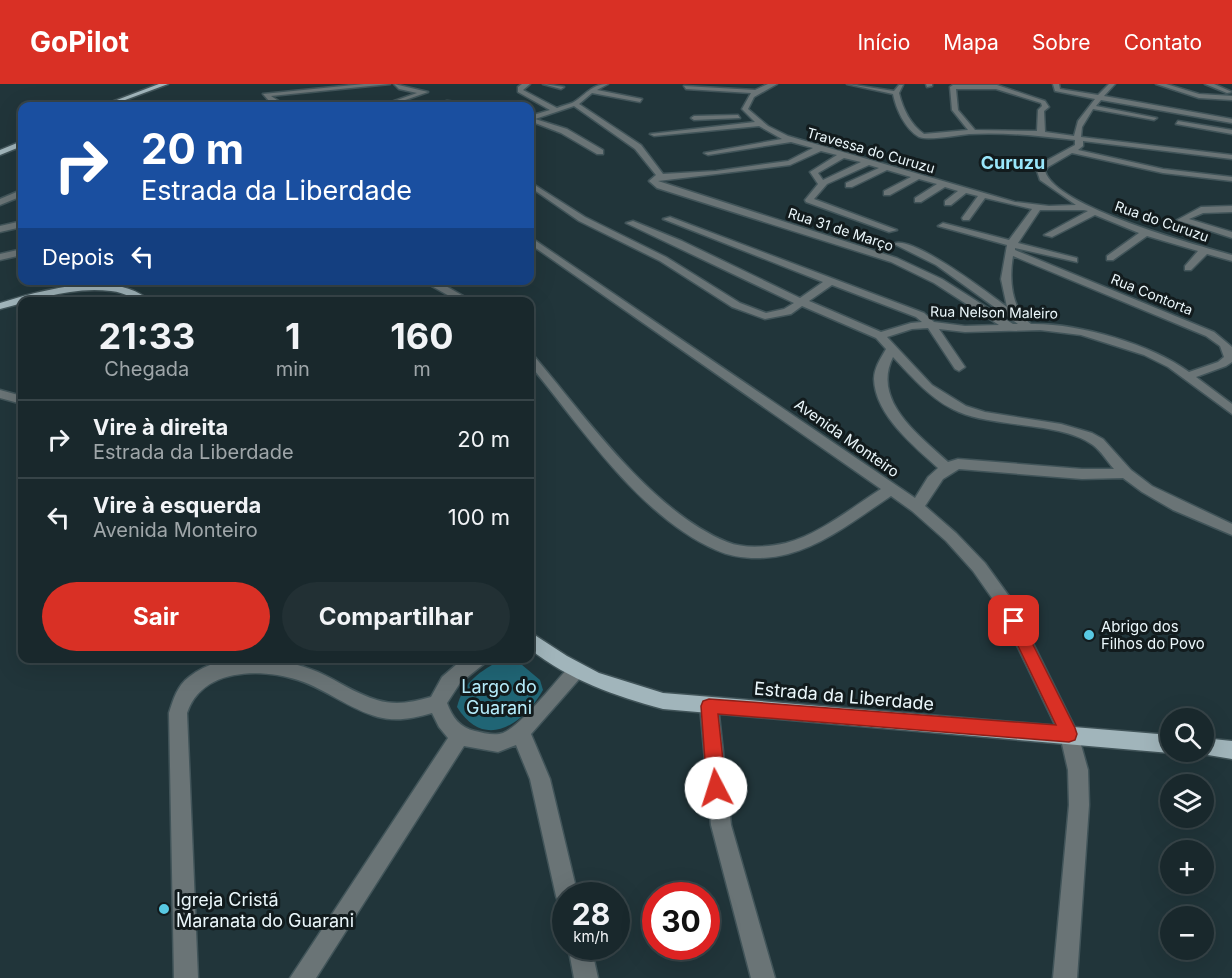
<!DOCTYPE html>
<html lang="pt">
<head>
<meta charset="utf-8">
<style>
	body { margin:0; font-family:Inter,sans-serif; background:#223034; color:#f1f3f6; height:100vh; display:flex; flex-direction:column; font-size:22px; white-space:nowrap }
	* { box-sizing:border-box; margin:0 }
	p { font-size:20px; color:#9fa6a9 }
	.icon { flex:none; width:33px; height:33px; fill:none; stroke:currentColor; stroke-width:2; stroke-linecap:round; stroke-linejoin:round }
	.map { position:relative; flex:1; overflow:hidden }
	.panel { position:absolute; left:18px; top:213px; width:516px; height:366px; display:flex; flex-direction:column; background:#19282c; border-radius:12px; box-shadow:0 6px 24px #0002,0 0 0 2px #374448 }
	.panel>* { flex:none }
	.banner { position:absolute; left:18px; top:18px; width:516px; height:183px; border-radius:12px; box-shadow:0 6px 24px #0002,0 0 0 2px #374448; background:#1a4fa0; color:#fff; overflow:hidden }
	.controls { position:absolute; left:1160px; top:624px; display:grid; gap:12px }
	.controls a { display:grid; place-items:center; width:54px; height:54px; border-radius:50%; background:#19282c; box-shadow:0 6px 24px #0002,0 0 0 2px #374448; font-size:30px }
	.speed { position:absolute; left:552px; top:798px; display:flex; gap:12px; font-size:30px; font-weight:700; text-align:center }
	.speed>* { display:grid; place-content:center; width:78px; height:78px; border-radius:50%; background:#19282c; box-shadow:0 6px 24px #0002,0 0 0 2px #374448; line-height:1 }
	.speed small { font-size:15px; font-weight:400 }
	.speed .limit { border:9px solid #d22; background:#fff; color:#111 }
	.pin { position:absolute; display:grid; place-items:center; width:51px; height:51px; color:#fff; margin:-26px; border-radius:12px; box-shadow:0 3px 9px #0006 }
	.me { position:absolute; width:66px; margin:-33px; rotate:355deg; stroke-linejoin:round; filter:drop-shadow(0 0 4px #0008) }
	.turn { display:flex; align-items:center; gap:21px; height:126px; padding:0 24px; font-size:27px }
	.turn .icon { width:78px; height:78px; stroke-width:2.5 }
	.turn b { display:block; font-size:42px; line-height:51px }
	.then { display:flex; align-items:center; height:57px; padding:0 24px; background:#0003; gap:12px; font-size:22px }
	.eta { display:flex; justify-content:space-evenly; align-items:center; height:102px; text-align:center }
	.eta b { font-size:36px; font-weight:700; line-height:42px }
	.action { display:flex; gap:12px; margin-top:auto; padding:12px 24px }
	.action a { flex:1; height:69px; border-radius:36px; background:#d93025; color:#fff; font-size:24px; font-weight:700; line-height:69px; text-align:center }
	.action a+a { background:#223034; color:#f1f3f6 }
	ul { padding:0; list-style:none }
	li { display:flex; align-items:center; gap:18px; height:78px; padding:0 24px; border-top:2px solid #374448 }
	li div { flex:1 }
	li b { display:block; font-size:22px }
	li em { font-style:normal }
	header { display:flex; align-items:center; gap:36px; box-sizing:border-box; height:84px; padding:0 30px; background:#d93025; color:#fff }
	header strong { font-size:28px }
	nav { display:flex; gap:33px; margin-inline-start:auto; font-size:21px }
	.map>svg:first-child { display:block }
	.green { fill:#206575 }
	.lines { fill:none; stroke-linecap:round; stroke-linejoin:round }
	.minor-casing { stroke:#415459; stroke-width:3 }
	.major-casing { stroke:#415459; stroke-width:3 }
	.minor { fill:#6a7476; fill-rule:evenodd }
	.major { fill:#a1b5bb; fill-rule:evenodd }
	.route { fill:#d93025; stroke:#8d1f18; stroke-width:1.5 }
	.poi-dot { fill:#58c9e3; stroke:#121b1d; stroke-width:2 }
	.labels { text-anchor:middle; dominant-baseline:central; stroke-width:6; stroke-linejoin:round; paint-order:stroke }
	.far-street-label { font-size:14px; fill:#ebf7fb; stroke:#121b1d }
	.street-label { font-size:15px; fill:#ebf7fb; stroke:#121b1d }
	.poi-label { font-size:15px; fill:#ebf7fb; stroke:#121b1d; text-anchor:start }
	.far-district-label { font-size:18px; font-weight:bold; fill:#99e6fa; stroke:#121b1d }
	.near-park-label { font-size:18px; fill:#b7eefd; stroke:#121b1d }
	.near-street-label { font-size:18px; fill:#ebf7fb; stroke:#121b1d }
	.near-poi-label { font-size:18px; fill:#ebf7fb; stroke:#121b1d; text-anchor:start }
</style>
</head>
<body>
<header>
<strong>GoPilot</strong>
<nav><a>Início</a><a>Mapa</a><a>Sobre</a><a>Contato</a></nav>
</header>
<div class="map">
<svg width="1232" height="894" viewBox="0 0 1232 894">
	<rect width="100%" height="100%" fill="#21353a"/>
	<!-- green -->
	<path class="green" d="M503,575H515L540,596L543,606C523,641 484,667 457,623C463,598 480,587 503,575Z"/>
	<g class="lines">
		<defs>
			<path id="minor" d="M364,0H390L271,12L286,22L270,18L263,10Z
				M394,0L428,8L388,22H380L417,9L399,5Z
				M522,0H530L523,6L557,24C561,22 567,21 572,19C585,12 591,0 608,0L597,6L642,15L640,18L592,9L579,20L641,61L663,90L716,87L788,77L813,64L791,58L708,71L704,69L782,55L759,42L654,52L650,50L755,38L742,25L751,9L686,5L684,2L755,6L768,0H777L754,13L748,25L768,42L788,52L1015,118L1049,122L1076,121L1040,96L1037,87L1042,79L1075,61V56C1040,52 1005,48 969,50C958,51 928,57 919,53C905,45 896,25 893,10L847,0L894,7L899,1H903L899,9C903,25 910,40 924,50L968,46L952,26L950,3L953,1H997L1045,17L1049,23L1044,27L1045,48L1074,52L1078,37L1095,15L1055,7L1053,0H1059L1060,5L1098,11L1109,0H1115L1104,12L1232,35V39L1101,16L1096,22L1157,34L1154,36L1093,25L1082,43L1081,53L1232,71V75L1083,57V62L1078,66L1163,85L1232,93V97L1163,89L1072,69L1048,83L1045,87C1055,123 1196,161 1232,171V177L1207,170L1191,186H1185V182L1198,167L1147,152L1113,176H1107V172L1139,149L1095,131L1052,153L1044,151L1088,127L1084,126H1040L1018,159L1077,174V178L1015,164V166L1214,248L1232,263V278L1226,282L1196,293L1232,320V330L1168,283L1144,271L1081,251L1040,246L965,248L939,245L965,283L959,287L955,285L928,244L912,245L887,253L932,301L966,322L985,328L1061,340L1092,349L1103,355L1131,386L1152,402L1232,440V451L1173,426L1142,408L1123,394L1082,395L959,385L943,395L925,422L956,449L985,479L1011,515L1078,650L1088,686L1089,721L1077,894H1053L1069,721L1068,686L1060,651L999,524L973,487L946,457L912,427L891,412C859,433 826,460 788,470C765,476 738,476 716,466C639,432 582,344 530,281V271L534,272C586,333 651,427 727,458C744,465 768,463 786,459C820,450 851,424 881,405L530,160V153L915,414L928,393L938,384C914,362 875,331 874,295C874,284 881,274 886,265L876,254L802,222L791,230L765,235L732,223L660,177L579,137L530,103V98L585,133L666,173L740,219L766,229L784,225L794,219L626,139L633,137L682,157L800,214L823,198L663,135L670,133L924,229L934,238L965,242L999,241L934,199L891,178L657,104L649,97L656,91L635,65L574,22L535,35L567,45L603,66V70H597L561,49L530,37V32L550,26L518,8V3ZM956,5H996L1041,19L1042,22L1038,26L1037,47L975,46L958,26ZM821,67L837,71L810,88L818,100L805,116L806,118L889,148L897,146L814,115L827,100L869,81L879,84L846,99V103H852L887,86L911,93L884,107V111H890L919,95L937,100L915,114V118H921L945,103L958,107L945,117V121H951L966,109L978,112L962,134L963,136H969L985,114L1032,125L1009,156L943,139L938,142L1007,161L1001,195L1007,223C991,211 910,149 894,160L936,181L1018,240H1013L942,195L897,174L658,97L790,81ZM844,74L861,78L823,96L818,89ZM1013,172L1206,252L1220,262L1224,273L1218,278L1189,288C1151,260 1078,239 1031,240C1011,225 1009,195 1013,172ZM832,201L916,233L922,238L911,239L881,248L809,217ZM893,273C913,294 932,317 959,328C997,344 1062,338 1093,361C1101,367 1107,377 1114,385H1082L958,375L948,378C920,352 871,317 893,273Z
				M543,0L564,3L561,5Z
				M926,0H932V2L927,3Z
				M1156,0H1166L1199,10L1232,12V16L1199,14Z
				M1205,0H1214L1232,8L1227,9Z
				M447,17L477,20L480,22H428Z
				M738,31L740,34L694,36L691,34L694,32Z
				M1178,37L1232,46V50L1176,40Z
				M19,107H22V112L0,121V115Z
				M1232,122V128L1203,129L1189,135L1232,148V154L1177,136L1201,123Z
				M22,137V143L0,148V142Z
				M22,165V171L0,176V170Z
				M421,196H435L474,218H460Z
				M0,306L22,312V320L0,314Z
				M464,574H488L485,579L460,599L447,619C452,633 460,644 475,647C483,649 495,652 503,649C522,641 554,599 569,583L575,580L581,583L584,588L581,593L531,650L550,695L578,812H566V822L559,820L556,812L530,695L516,661L498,668L464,662L316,894H290L448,654L439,643L432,629C414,634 397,638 378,633C349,625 326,605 298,596C260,584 202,584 187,629L198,894H174L169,629C173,616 177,602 189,593C223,566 281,572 318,588C338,597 356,610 377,616C396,622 413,618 431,613L442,593Z
				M709,614L716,616L718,622L731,741L775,894H751L711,741L700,622L702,616Z
				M568,862H591L598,894H574Z"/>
			<path id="major" d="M159,0H168L109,22H101Z
				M22,57V62L0,71V66Z
				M95,199C116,201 135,203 151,218C136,218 126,208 111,207C72,202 36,216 0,225V219C31,209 62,202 95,199Z
				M530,548L567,572L599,589L663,609L1170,651V668H1174L1170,669L663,625C615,612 569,596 530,565Z
				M1203,654L1232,657V675L1196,669L1195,668H1203Z"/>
		</defs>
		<!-- minor casing -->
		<use href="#minor" class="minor-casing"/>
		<!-- major casing -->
		<use href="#major" class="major-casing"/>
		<!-- minor -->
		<use href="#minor" class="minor"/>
		<!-- major -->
		<use href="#major" class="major"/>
	</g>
	<!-- route -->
	<path class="route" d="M1014,531L1019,533L1075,644L1077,650L1075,656L1069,658L718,630L726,704L723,710L716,713L710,710L707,704L701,622L703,617L709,615L1056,641L1006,537L1008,533Z"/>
	<!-- markers -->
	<g class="poi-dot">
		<circle cx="1089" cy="551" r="6"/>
		<circle cx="164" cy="825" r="6"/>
	</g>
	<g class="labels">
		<!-- far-street labels -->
		<g class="far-street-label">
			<text transform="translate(871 66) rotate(16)">Travessa do Curuzu</text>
			<text transform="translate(1162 137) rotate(19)">Rua do Curuzu</text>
			<text transform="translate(841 145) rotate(18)">Rua 31 de Março</text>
			<text transform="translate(1152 210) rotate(22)">Rua Contorta</text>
			<text transform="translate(994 228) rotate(1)">Rua Nelson Maleiro</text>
		</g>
		<!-- street labels -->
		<g class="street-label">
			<text transform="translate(847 354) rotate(35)">Avenida Monteiro</text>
		</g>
		<!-- poi labels -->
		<g class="poi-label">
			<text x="1101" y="542">Abrigo dos<tspan x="1101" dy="17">Filhos do Povo</tspan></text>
		</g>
		<!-- far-district labels -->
		<g class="far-district-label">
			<text x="1013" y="78">Curuzu</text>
		</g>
		<!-- near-park labels -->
		<g class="near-park-label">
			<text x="499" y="602">Largo do<tspan x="499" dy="21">Guarani</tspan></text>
		</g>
		<!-- near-street labels -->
		<g class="near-street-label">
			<text transform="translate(844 612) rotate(5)">Estrada da Liberdade</text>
		</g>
		<!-- near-poi labels -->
		<g class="near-poi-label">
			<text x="176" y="815">Igreja Cristã<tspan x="176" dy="21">Maranata do Guarani</tspan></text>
		</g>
	</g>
</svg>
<div class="controls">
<a><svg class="icon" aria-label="search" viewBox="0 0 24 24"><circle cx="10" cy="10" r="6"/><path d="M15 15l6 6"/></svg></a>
<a><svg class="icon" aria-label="layers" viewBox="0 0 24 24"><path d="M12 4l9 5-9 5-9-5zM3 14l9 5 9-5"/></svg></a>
<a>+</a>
<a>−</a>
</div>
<div class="speed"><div>28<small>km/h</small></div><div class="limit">30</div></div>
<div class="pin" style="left:1014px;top:537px;background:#d93025"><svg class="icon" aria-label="arrive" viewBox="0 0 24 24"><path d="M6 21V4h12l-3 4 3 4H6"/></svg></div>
<svg class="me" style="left:716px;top:704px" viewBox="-20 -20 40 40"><circle r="19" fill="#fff"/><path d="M0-13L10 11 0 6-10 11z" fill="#d93025"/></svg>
<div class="banner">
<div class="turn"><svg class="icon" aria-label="right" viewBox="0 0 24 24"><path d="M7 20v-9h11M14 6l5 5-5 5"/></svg><div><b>20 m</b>Estrada da Liberdade</div></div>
<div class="then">Depois<svg class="icon" aria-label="left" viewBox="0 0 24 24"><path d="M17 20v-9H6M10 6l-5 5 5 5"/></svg></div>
</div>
<section class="panel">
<div class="eta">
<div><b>21:33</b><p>Chegada</p></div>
<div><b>1</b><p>min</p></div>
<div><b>160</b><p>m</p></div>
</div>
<ul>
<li><svg class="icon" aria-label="right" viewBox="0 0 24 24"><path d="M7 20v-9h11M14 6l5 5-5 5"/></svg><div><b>Vire à direita</b><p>Estrada da Liberdade</p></div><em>20 m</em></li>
<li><svg class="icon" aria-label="left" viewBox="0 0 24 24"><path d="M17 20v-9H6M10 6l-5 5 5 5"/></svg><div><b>Vire à esquerda</b><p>Avenida Monteiro</p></div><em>100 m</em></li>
</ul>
<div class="action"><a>Sair</a><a>Compartilhar</a></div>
</section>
</div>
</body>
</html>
